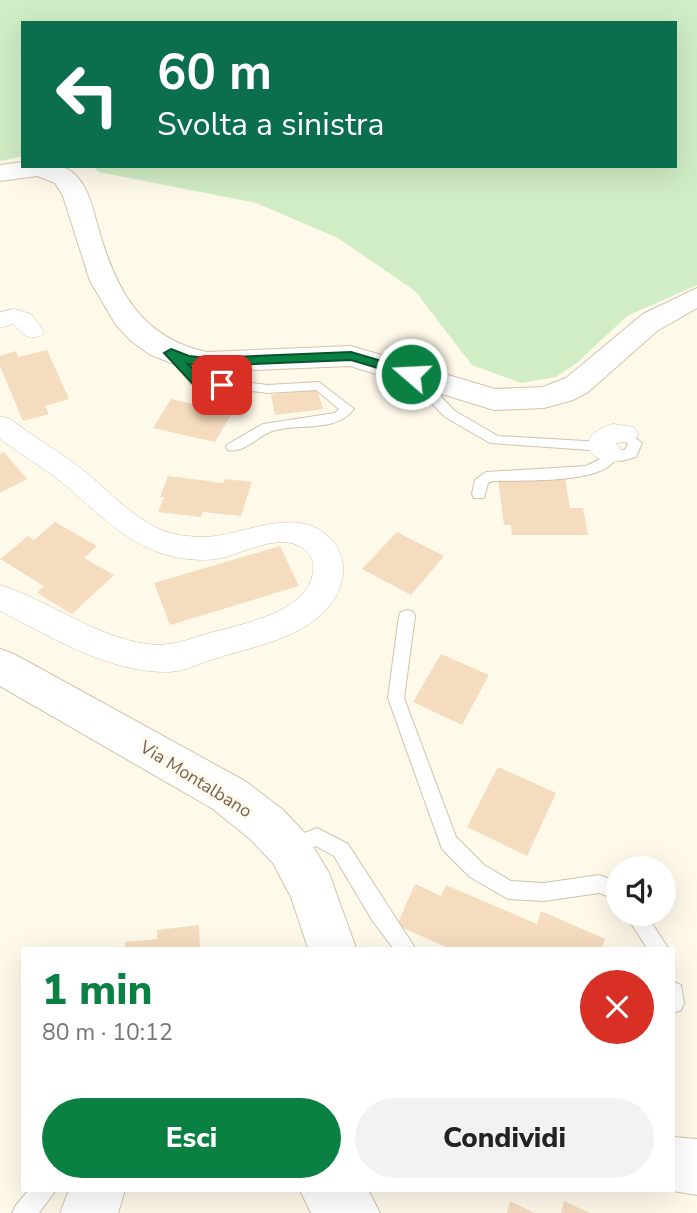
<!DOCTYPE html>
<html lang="it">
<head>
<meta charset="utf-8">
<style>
	body { margin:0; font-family:"Nunito Sans",sans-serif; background:#f2f2f2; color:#222; height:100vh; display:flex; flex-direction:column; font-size:26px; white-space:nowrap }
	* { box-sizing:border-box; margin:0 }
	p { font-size:23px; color:#767676 }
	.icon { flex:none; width:38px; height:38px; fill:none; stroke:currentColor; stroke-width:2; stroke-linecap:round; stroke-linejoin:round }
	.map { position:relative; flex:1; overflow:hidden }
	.details { position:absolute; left:21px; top:947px; width:654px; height:245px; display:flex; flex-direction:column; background:#fff; border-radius:0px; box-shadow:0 7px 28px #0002 }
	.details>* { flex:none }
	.top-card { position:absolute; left:21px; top:21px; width:656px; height:147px; border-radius:0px; box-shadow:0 7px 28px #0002; background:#0b6e4f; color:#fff; overflow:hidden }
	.tools { position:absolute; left:606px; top:856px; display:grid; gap:14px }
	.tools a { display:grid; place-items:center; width:70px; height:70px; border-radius:50%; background:#fff; box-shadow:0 7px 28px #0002; font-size:35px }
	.pin { position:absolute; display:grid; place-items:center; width:60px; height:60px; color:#fff; margin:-30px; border-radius:14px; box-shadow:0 4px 10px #0006 }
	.me { position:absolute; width:77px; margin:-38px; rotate:289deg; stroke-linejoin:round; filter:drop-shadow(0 0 5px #0008) }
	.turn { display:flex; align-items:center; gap:24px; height:147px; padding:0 21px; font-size:32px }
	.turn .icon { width:91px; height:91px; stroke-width:2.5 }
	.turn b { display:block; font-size:49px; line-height:60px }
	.round { display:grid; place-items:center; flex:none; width:74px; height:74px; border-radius:37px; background:#f2f2f2 }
	.overview { display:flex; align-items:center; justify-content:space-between; height:119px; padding:0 21px }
	h1 { font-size:42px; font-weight:800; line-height:52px; color:#0b8043 }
	.primary-button { display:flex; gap:14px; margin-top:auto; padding:14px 21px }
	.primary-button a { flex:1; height:80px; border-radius:42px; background:#0b8043; color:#fff; font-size:28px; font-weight:800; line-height:80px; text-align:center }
	.primary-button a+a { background:#f2f2f2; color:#222 }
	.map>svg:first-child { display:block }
	.green { fill:#d0edc5 }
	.building { fill:#f5dcbf }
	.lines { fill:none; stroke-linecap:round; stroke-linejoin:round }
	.lane-casing { stroke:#d1c2ad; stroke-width:2 }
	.street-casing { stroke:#d1c2ad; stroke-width:1 }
	.secondary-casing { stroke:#d4c3aa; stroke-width:2 }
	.lane { fill:#fff; fill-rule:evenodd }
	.street { fill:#fff; fill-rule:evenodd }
	.secondary { fill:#fff; fill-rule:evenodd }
	.route { fill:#0b8043; stroke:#07532c; stroke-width:2 }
	.labels { text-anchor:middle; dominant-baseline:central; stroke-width:7; stroke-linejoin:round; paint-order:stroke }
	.street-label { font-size:18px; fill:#7a624a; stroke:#fffbf0 }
</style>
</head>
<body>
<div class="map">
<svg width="697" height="1213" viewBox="0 0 697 1213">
	<rect width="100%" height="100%" fill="#fef9e9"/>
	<!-- green -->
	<path class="green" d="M0,0H697V285L627,316L578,362L556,377L521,383L472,365L415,291L338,238L256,203L99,172L93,166H676V23H23V156L0,161Z"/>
	<!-- building -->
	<path class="building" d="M47,350L69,399L45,406L49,414L23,421L0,366V356L16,351L18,357Z
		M317,389L323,409L275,415L271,395Z
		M171,399L193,404L196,400L237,404L215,442L153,428Z
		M4,452L27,479L0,493V454Z
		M168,476L223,483L225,479L252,482L241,516L203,512L201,517L158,512L164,497H160Z
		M498,478H565L570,508H583L588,535H512L511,525H504Z
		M55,522L97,546L84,558L114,575L72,614L37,593L44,586L0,559L28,536L34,540Z
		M397,532L444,556L411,595L362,569Z
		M280,546L299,586L170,625L154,583Z
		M441,654L489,675L462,725L413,702Z
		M498,767L556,793L527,856L467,827Z
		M415,884L441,896L446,885L537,924L541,911L605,939L602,948H448L397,925Z
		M199,925L200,948H125V942L157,939V930Z
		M510,1201L535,1213H507Z
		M564,1201L590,1213H561Z"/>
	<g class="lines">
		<defs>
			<path id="lane" d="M171,349L175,350L201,377L268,385L319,382L354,409C336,433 298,423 272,431C258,436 244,454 228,450L226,447L228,444L263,424L335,413L339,409L316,390L268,393L192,384L165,353Z
				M411,370L416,371L455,411L498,436L602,442L607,444L608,449L625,450L628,444L617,434L624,429L642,443L636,457L621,461L615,459C604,484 519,480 493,481L488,483L484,498H474L472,494L475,480L486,472L586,466L602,458L604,451L490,443L445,417L406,377V371Z
				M407,610L413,612L415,616L404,698L456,837L484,865L511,881L544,883L599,875L618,882V900L599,893L544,901L508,899L470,877L442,849L388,698L399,616L401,612Z
				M317,828L348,844L415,948H393L372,920L334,856L316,846L292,856L285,853L283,847L285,841Z
				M625,914H646L668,948H647Z
				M674,982L681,985L684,1003L681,1010L674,1013Z
				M29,1190H56L39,1213H12L16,1205Z"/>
			<path id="street" d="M15,309L31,314L44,331L41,336C24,340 24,333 13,324L0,328V312Z
				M0,416L10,419C32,436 57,450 79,467C110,490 139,528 179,535C193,537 208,538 221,535C257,529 302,507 332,540C342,551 345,565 342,579C331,634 258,645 214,659C199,663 184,672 168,672C109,673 51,637 0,611V585C50,601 94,636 147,644C171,647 187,640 209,633C242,624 307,613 313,572C315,560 310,552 299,546C278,534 243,553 222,558C208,561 193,560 180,558C130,549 101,515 65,485C44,468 21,454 0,439Z
				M613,424L634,427L638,434L634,441L616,443L624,453L620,460L610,463C577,453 584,432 613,424Z"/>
			<path id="secondary" d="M23,162V166C35,166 54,163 65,168C87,178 92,206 98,227C115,288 140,338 207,352L351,346L495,389L543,387L566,378L643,314L697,288V308L657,331L588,392L573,400L544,408L494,410L350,366L207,372L171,363L149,354L131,341L116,325L90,281L63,196L55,183L37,176L0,181V165Z
				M0,649L14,654L245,781L282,809L305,833L329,873L356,948H308L291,897L273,863L250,839L213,809L0,686Z
				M674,1137L697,1139V1195L667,1190H674Z
				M69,1190H125L118,1213H60Z
				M300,1190H368L380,1213H311Z"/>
		</defs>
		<!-- lane casing -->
		<use href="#lane" class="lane-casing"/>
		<!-- street casing -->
		<use href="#street" class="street-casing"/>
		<!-- secondary casing -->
		<use href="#secondary" class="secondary-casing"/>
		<!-- lane -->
		<use href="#lane" class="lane"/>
		<!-- street -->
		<use href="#street" class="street"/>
		<!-- secondary -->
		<use href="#secondary" class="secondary"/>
	</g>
	<!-- route -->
	<path class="route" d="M171,349L189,356L207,358L351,352L416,371L418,374L411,378L351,360L207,366L188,364L202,377L227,382L228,385L222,390L193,384L164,353Z"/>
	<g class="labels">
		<!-- street labels -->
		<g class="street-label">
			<text transform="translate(196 779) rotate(32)">Via Montalbano</text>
		</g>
	</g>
</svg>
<div class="tools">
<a><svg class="icon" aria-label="sound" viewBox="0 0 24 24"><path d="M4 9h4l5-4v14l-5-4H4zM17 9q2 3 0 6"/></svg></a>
</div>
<div class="pin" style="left:222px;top:385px;background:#d93025"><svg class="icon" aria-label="arrive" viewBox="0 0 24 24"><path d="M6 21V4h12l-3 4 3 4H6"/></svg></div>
<svg class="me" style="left:411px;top:374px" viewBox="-20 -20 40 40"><circle r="17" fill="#0b8043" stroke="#fff" stroke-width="3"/><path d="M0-11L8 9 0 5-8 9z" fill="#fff"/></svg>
<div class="top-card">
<div class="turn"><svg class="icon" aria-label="left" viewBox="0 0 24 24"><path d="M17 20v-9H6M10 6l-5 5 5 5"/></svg><div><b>60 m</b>Svolta a sinistra</div></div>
</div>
<section class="details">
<div class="overview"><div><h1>1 min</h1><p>80 m · 10:12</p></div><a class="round" style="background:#d93025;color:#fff"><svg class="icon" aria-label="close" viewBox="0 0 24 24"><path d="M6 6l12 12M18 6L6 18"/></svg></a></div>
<div class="primary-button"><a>Esci</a><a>Condividi</a></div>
</section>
</div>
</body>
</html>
